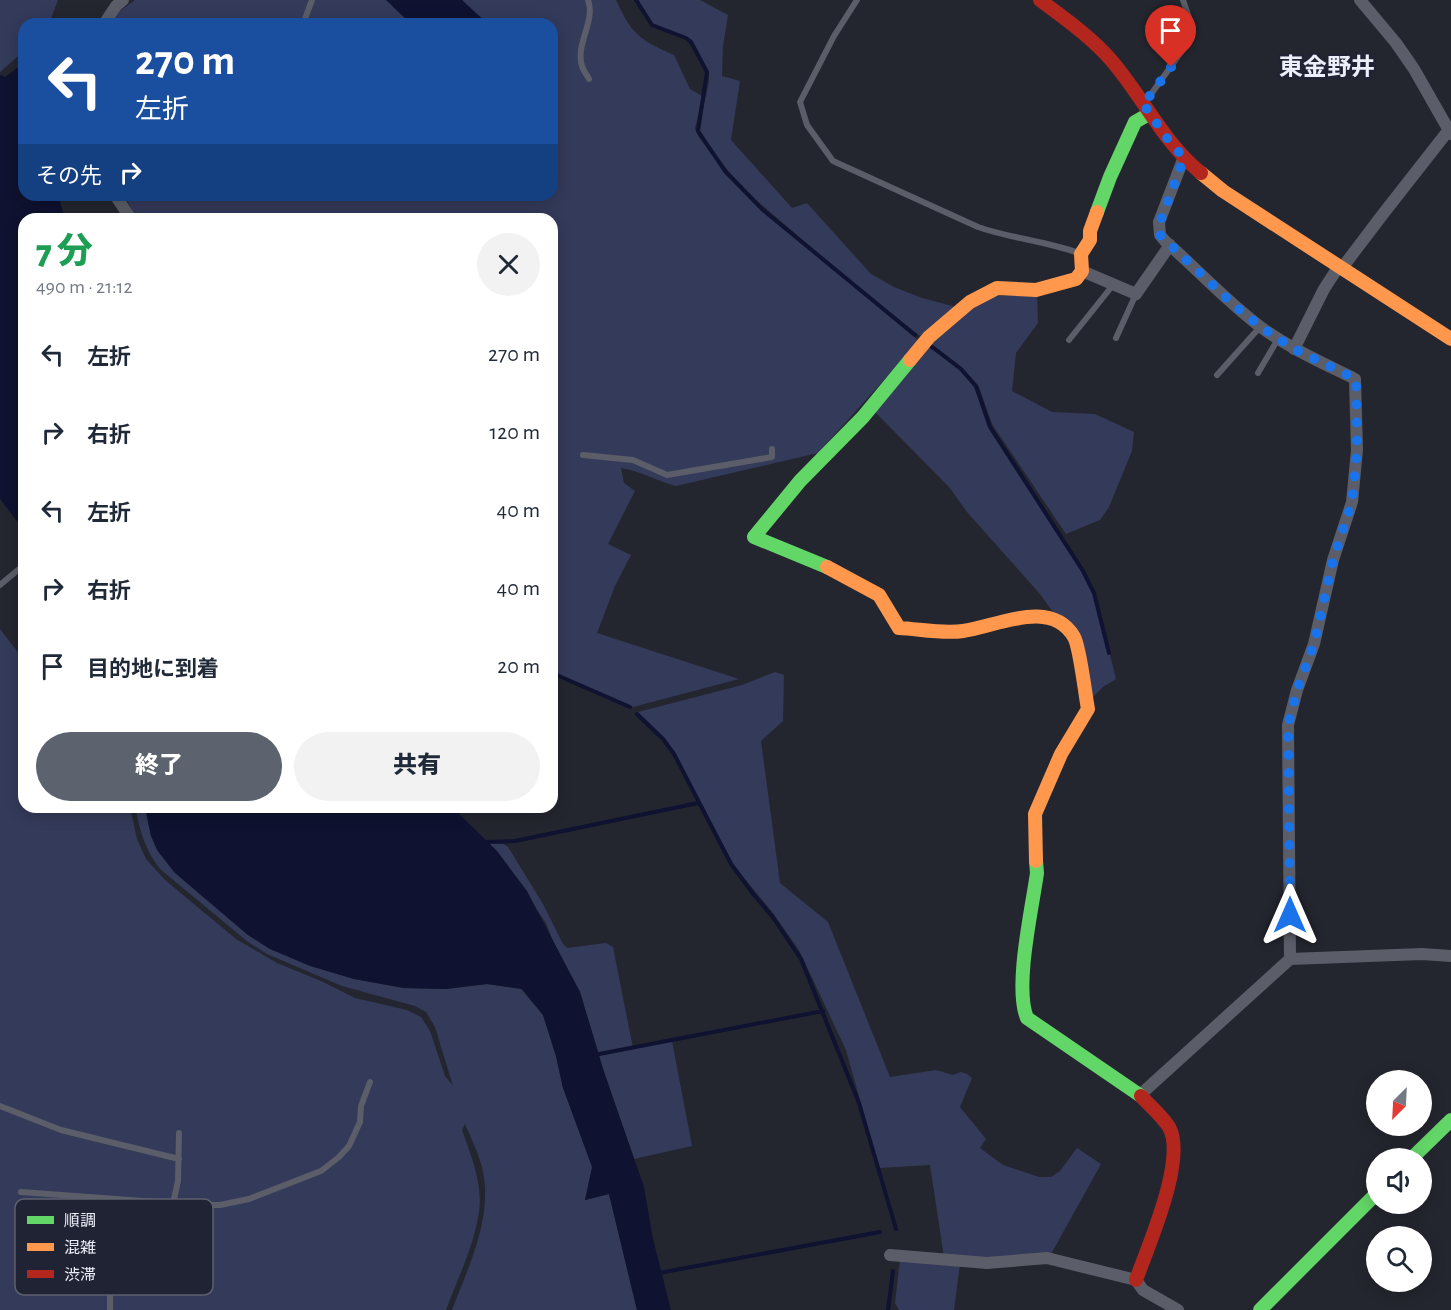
<!DOCTYPE html>
<html lang="ja">
<head>
<meta charset="utf-8">
<style>
	body { margin:0; font-family:"Alegreya Sans","Noto Sans JP",sans-serif; background:#f2f2f3; color:#1f2937; height:100vh; display:flex; flex-direction:column; font-size:22px; white-space:nowrap }
	* { box-sizing:border-box; margin:0 }
	p { font-size:20px; color:#747a83 }
	.icon { flex:none; width:33px; height:33px; fill:none; stroke:currentColor; stroke-width:2; stroke-linecap:round; stroke-linejoin:round }
	.map { position:relative; flex:1; overflow:hidden }
	.details { position:absolute; left:18px; top:213px; width:540px; height:600px; display:flex; flex-direction:column; background:#fff; border-radius:18px; box-shadow:0 3px 15px #0003 }
	.details>* { flex:none }
	.banner { position:absolute; left:18px; top:18px; width:540px; height:183px; border-radius:18px; box-shadow:0 3px 15px #0003; background:#1a4fa0; color:#fff; overflow:hidden }
	.needle { width:39px; rotate:204deg }
	.fabs { position:absolute; left:1366px; top:1070px; display:grid; gap:12px }
	.fabs a { display:grid; place-items:center; width:66px; height:66px; border-radius:50%; background:#fff; box-shadow:0 3px 15px #0003; font-size:30px }
	.pin { position:absolute; display:grid; place-items:center; width:51px; height:51px; color:#fff; margin:-62px -26px; border-radius:50% 50% 50% 0; rotate:-45deg; box-shadow:0 0 6px #0007 }
	.pin .icon { rotate:45deg }
	.me { position:absolute; width:66px; margin:-33px; rotate:0deg; stroke-linejoin:round; filter:drop-shadow(0 0 4px #0008) }
	.turn { display:flex; align-items:center; gap:21px; height:126px; padding:0 18px; font-size:27px }
	.turn .icon { width:78px; height:78px; stroke-width:2.5 }
	.turn b { display:block; font-size:42px; line-height:51px }
	.then { display:flex; align-items:center; height:57px; padding:0 18px; background:#0003; gap:12px; font-size:22px }
	.round { display:grid; place-items:center; flex:none; width:63px; height:63px; border-radius:32px; background:#f2f2f3 }
	.summary { display:flex; align-items:center; justify-content:space-between; height:102px; padding:0 18px }
	h1 { font-size:36px; font-weight:800; line-height:45px; color:#1e9e55 }
	.primary-button { display:flex; gap:12px; margin-top:auto; padding:12px 18px }
	.primary-button a { flex:1; height:69px; border-radius:36px; background:#5c636e; color:#fff; font-size:24px; font-weight:800; line-height:69px; text-align:center }
	.primary-button a+a { background:#f2f2f3; color:#1f2937 }
	ul { padding:0; list-style:none }
	li { display:flex; align-items:center; gap:18px; height:78px; padding:0 18px }
	li div { flex:1 }
	li b { display:block; font-size:22px }
	li em { font-style:normal }
	.map>svg:first-child { display:block }
	.green { fill:#343a5a }
	.water { fill:#0f1230 }
	.lines { fill:none; stroke-linecap:round; stroke-linejoin:round }
	.stream { stroke:#0f1230; stroke-width:4 }
	.lane { stroke:#5b5d68; stroke-width:6 }
	.street { stroke:#5b5d68; stroke-width:12 }
	.fast { stroke:#63d668; stroke-width:14 }
	.slow { stroke:#ff974d; stroke-width:14 }
	.jam { stroke:#b3261e; stroke-width:14 }
	.route { stroke:#1a73e8; stroke-width:10; stroke-dasharray:0 18 }
	.labels { text-anchor:middle; dominant-baseline:central; stroke-width:5; stroke-linejoin:round; paint-order:stroke }
	.quarter-label { font-size:24px; font-weight:bold; fill:#eceff9; stroke:#202333 }
	.key { fill:#202333; stroke:#5d606e; stroke-width:1.5 }
	.key-label { font-size:16px; fill:#eceff9 }
</style>
</head>
<body>
<div class="map">
<svg width="1451" height="1310" viewBox="0 0 1451 1310">
	<rect width="100%" height="100%" fill="#24262f"/>
	<!-- green -->
	<path class="green" d="M0,0H58L49,24H24V51L0,72Z
		M135,0H616C632,35 640,40 674,55L690,89L702,96L695,129L698,136L726,174L754,203L919,341L818,453L676,486C657,481 641,471 621,468L624,483L635,491L608,544L631,555L615,586L597,633L739,679L633,707L552,672V219H144L136,217L124,195H552V24H111L121,10Z
		M638,0H700L728,15L723,46L722,76L740,81L731,140L792,208L807,203L871,274L894,287L922,298L956,307L920,336L862,291L755,199L729,172L701,135L699,128L709,81V74L691,39L652,24Z
		M1037,294L1038,323L1016,353L1012,391L1052,412L1095,414L1134,432L1132,451L1109,507L1100,520L1066,534L992,424L979,387L959,365L930,343L986,297Z
		M927,346L959,369L974,387L992,433L1071,550L1097,603L1116,679L1103,687L1090,700L1079,648L1040,594L967,512L949,487L874,411Z
		M0,629L24,660V807H130L137,839L146,859L165,880L236,939L277,963L321,981L355,998L407,1010L421,1017L430,1031L445,1076L453,1086L435,1027L426,1012L415,1006L342,986L267,954L248,942L160,869C145,850 140,831 135,807H145L151,836L174,872L248,935L270,949L354,979L404,988L446,989L487,984L521,989L543,1015L556,1056L563,1088L593,1167L585,1200L609,1194L637,1310H452C469,1265 494,1216 482,1167C478,1152 471,1138 465,1124L462,1130C471,1155 483,1184 479,1212C474,1246 458,1278 446,1310H0Z
		M775,672L784,675L783,721L761,741L780,883L828,922L890,1077L936,1070L953,1075L961,1072L967,1074L972,1078L960,1107L986,1139L980,1148L1003,1165L1039,1177H1051L1060,1171L1077,1148L1101,1164L1051,1254L981,1260L944,1257L930,1165L879,1168L846,1050L799,950L773,913L735,867L668,743L638,712L742,685Z
		M489,843L503,844L508,847L543,904L563,944L567,948L606,943L613,947L633,1048L672,1041L692,1146L634,1159L604,1072L580,992L556,949L546,923Z
		M900,1260L960,1264L954,1310H899L895,1303Z"/>
	<!-- water -->
	<path class="water" d="M386,0H462L488,24H411Z
		M24,63V195H58L65,219H24V530L0,499V75L5,77Z
		M145,807H452L497,851L527,891L580,992L604,1072L644,1187L653,1239L671,1310H637L609,1194L585,1200L592,1167L563,1088L556,1056L543,1015L522,989L487,984L446,989L404,988L354,979L310,966L270,949L248,935L174,872L157,850L151,836Z"/>
	<g class="lines">
		<!-- stream -->
		<path class="stream" d="M636,0L652,25L686,38L691,42L707,72L698,131L725,171L763,210L915,335
			M931,346L961,369L976,386L990,427L1083,571L1094,593L1109,653
			M552,673L630,707
			M637,714L663,739L674,754L731,864L754,895L772,916L801,959L859,1103L896,1229
			M487,842L515,841L698,803
			M594,1055L823,1011
			M659,1273L880,1232
			M888,1310L893,1271"/>
		<!-- lane -->
		<path class="lane" d="M588,0C596,21 575,44 582,66C583,70 587,75 589,79
			M857,0L834,36L800,102L807,125L833,161L978,227C1012,239 1048,241 1081,254
			M303,24L312,0
			M1143,101L1149,97L1192,37L1193,29L1183,0
			M1116,338L1136,294
			M1069,340L1113,285
			M1258,373L1278,339
			M1217,375L1260,327
			M583,455L633,460L667,475L772,457V449
			M0,585L24,565
			M0,1106L61,1130L179,1159
			M21,1192L197,1205H220L249,1199L321,1171L339,1157L349,1146L360,1122L361,1106L370,1082
			M110,1310V1271L112,1263L120,1259L160,1253L163,1249L178,1181L179,1133"/>
		<!-- street -->
		<path class="street" d="M1360,0L1396,43L1414,69L1451,134
			M104,24L116,6L123,0
			M1184,157L1159,222L1160,235L1165,241C1197,269 1227,302 1262,328C1291,349 1323,363 1355,379L1357,450L1352,502L1333,560L1314,644L1297,690L1288,725L1290,959
			M115,195L131,219
			M1342,268L1383,214L1448,131
			M1082,271L1136,294L1170,245
			M1294,349L1324,289L1339,266
			M1140,1095L1290,959L1422,954L1451,956
			M890,1255L987,1263L1047,1258L1136,1280L1143,1290L1178,1310"/>
		<!-- fast -->
		<path class="fast" d="M1097,212L1110,177L1135,122L1149,114
			M827,567L754,537L800,481L863,417L910,360
			M1036,861L1037,873C1032,909 1014,987 1027,1018L1141,1096
			M1412,1158L1451,1120
			M1260,1310L1377,1193"/>
		<!-- slow -->
		<path class="slow" d="M1201,173L1223,191L1451,339
			M910,360L929,337L970,302L997,288L1036,290L1076,279L1082,271L1081,254L1090,240V231L1097,212
			M827,567L879,595L899,628C919,629 943,634 963,631C998,626 1051,598 1074,637C1080,647 1085,694 1088,709L1061,754L1035,814L1036,861"/>
		<!-- jam -->
		<path class="jam" d="M1040,0C1064,18 1091,37 1111,60C1143,97 1163,142 1201,173
			M1136,1280C1148,1246 1187,1159 1169,1127C1162,1116 1150,1106 1141,1096"/>
	</g>
	<g class="lines">
		<!-- route -->
		<path class="route" d="M1171,67L1149,97L1142,102L1169,141L1184,158L1160,222V235L1235,306L1261,327L1294,349L1356,379L1357,450L1352,502L1333,560L1314,644L1297,690L1288,725L1290,915"/>
	</g>
	<g class="labels">
		<!-- quarter labels -->
		<g class="quarter-label">
			<text x="1327" y="68">東金野井</text>
		</g>
	</g>
	<!-- legend -->
	<rect x="15" y="1199" width="198" height="96" rx="9" class="key"/>
	<rect x="27" y="1216" width="27" height="8" fill="#63d668"/>
	<rect x="27" y="1243" width="27" height="8" fill="#ff974d"/>
	<rect x="27" y="1270" width="27" height="8" fill="#b3261e"/>
	<g class="key-label">
		<text x="64" y="1226">順調</text>
		<text x="64" y="1253">混雑</text>
		<text x="64" y="1280">渋滞</text>
	</g>
</svg>
<div class="fabs">
<a><svg class="needle" viewBox="-14 -14 28 28"><path d="M0-13l5 13h-10z" fill="#e53935"/><path d="M0 13l5-13h-10z" fill="#747a83"/></svg></a>
<a><svg class="icon" aria-label="sound" viewBox="0 0 24 24"><path d="M4 9h4l5-4v14l-5-4H4zM17 9q2 3 0 6"/></svg></a>
<a><svg class="icon" aria-label="search" viewBox="0 0 24 24"><circle cx="10" cy="10" r="6"/><path d="M15 15l6 6"/></svg></a>
</div>
<div class="pin" style="left:1171px;top:67px;background:#d93025"><svg class="icon" aria-label="arrive" viewBox="0 0 24 24"><path d="M6 21V4h12l-3 4 3 4H6"/></svg></div>
<svg class="me" style="left:1290px;top:915px" viewBox="-20 -20 40 40"><path d="M0-17L14 15 0 8-14 15z" fill="#1a73e8" stroke="#fff" stroke-width="4"/></svg>
<div class="banner">
<div class="turn"><svg class="icon" aria-label="left" viewBox="0 0 24 24"><path d="M17 20v-9H6M10 6l-5 5 5 5"/></svg><div><b>270 m</b>左折</div></div>
<div class="then">その先<svg class="icon" aria-label="right" viewBox="0 0 24 24"><path d="M7 20v-9h11M14 6l5 5-5 5"/></svg></div>
</div>
<section class="details">
<div class="summary"><div><h1>7 分</h1><p>490 m · 21:12</p></div><a class="round"><svg class="icon" aria-label="close" viewBox="0 0 24 24"><path d="M6 6l12 12M18 6L6 18"/></svg></a></div>
<ul>
<li><svg class="icon" aria-label="left" viewBox="0 0 24 24"><path d="M17 20v-9H6M10 6l-5 5 5 5"/></svg><div><b>左折</b></div><em>270 m</em></li>
<li><svg class="icon" aria-label="right" viewBox="0 0 24 24"><path d="M7 20v-9h11M14 6l5 5-5 5"/></svg><div><b>右折</b></div><em>120 m</em></li>
<li><svg class="icon" aria-label="left" viewBox="0 0 24 24"><path d="M17 20v-9H6M10 6l-5 5 5 5"/></svg><div><b>左折</b></div><em>40 m</em></li>
<li><svg class="icon" aria-label="right" viewBox="0 0 24 24"><path d="M7 20v-9h11M14 6l5 5-5 5"/></svg><div><b>右折</b></div><em>40 m</em></li>
<li><svg class="icon" aria-label="arrive" viewBox="0 0 24 24"><path d="M6 21V4h12l-3 4 3 4H6"/></svg><div><b>目的地に到着</b></div><em>20 m</em></li>
</ul>
<div class="primary-button"><a>終了</a><a>共有</a></div>
</section>
</div>
</body>
</html>
